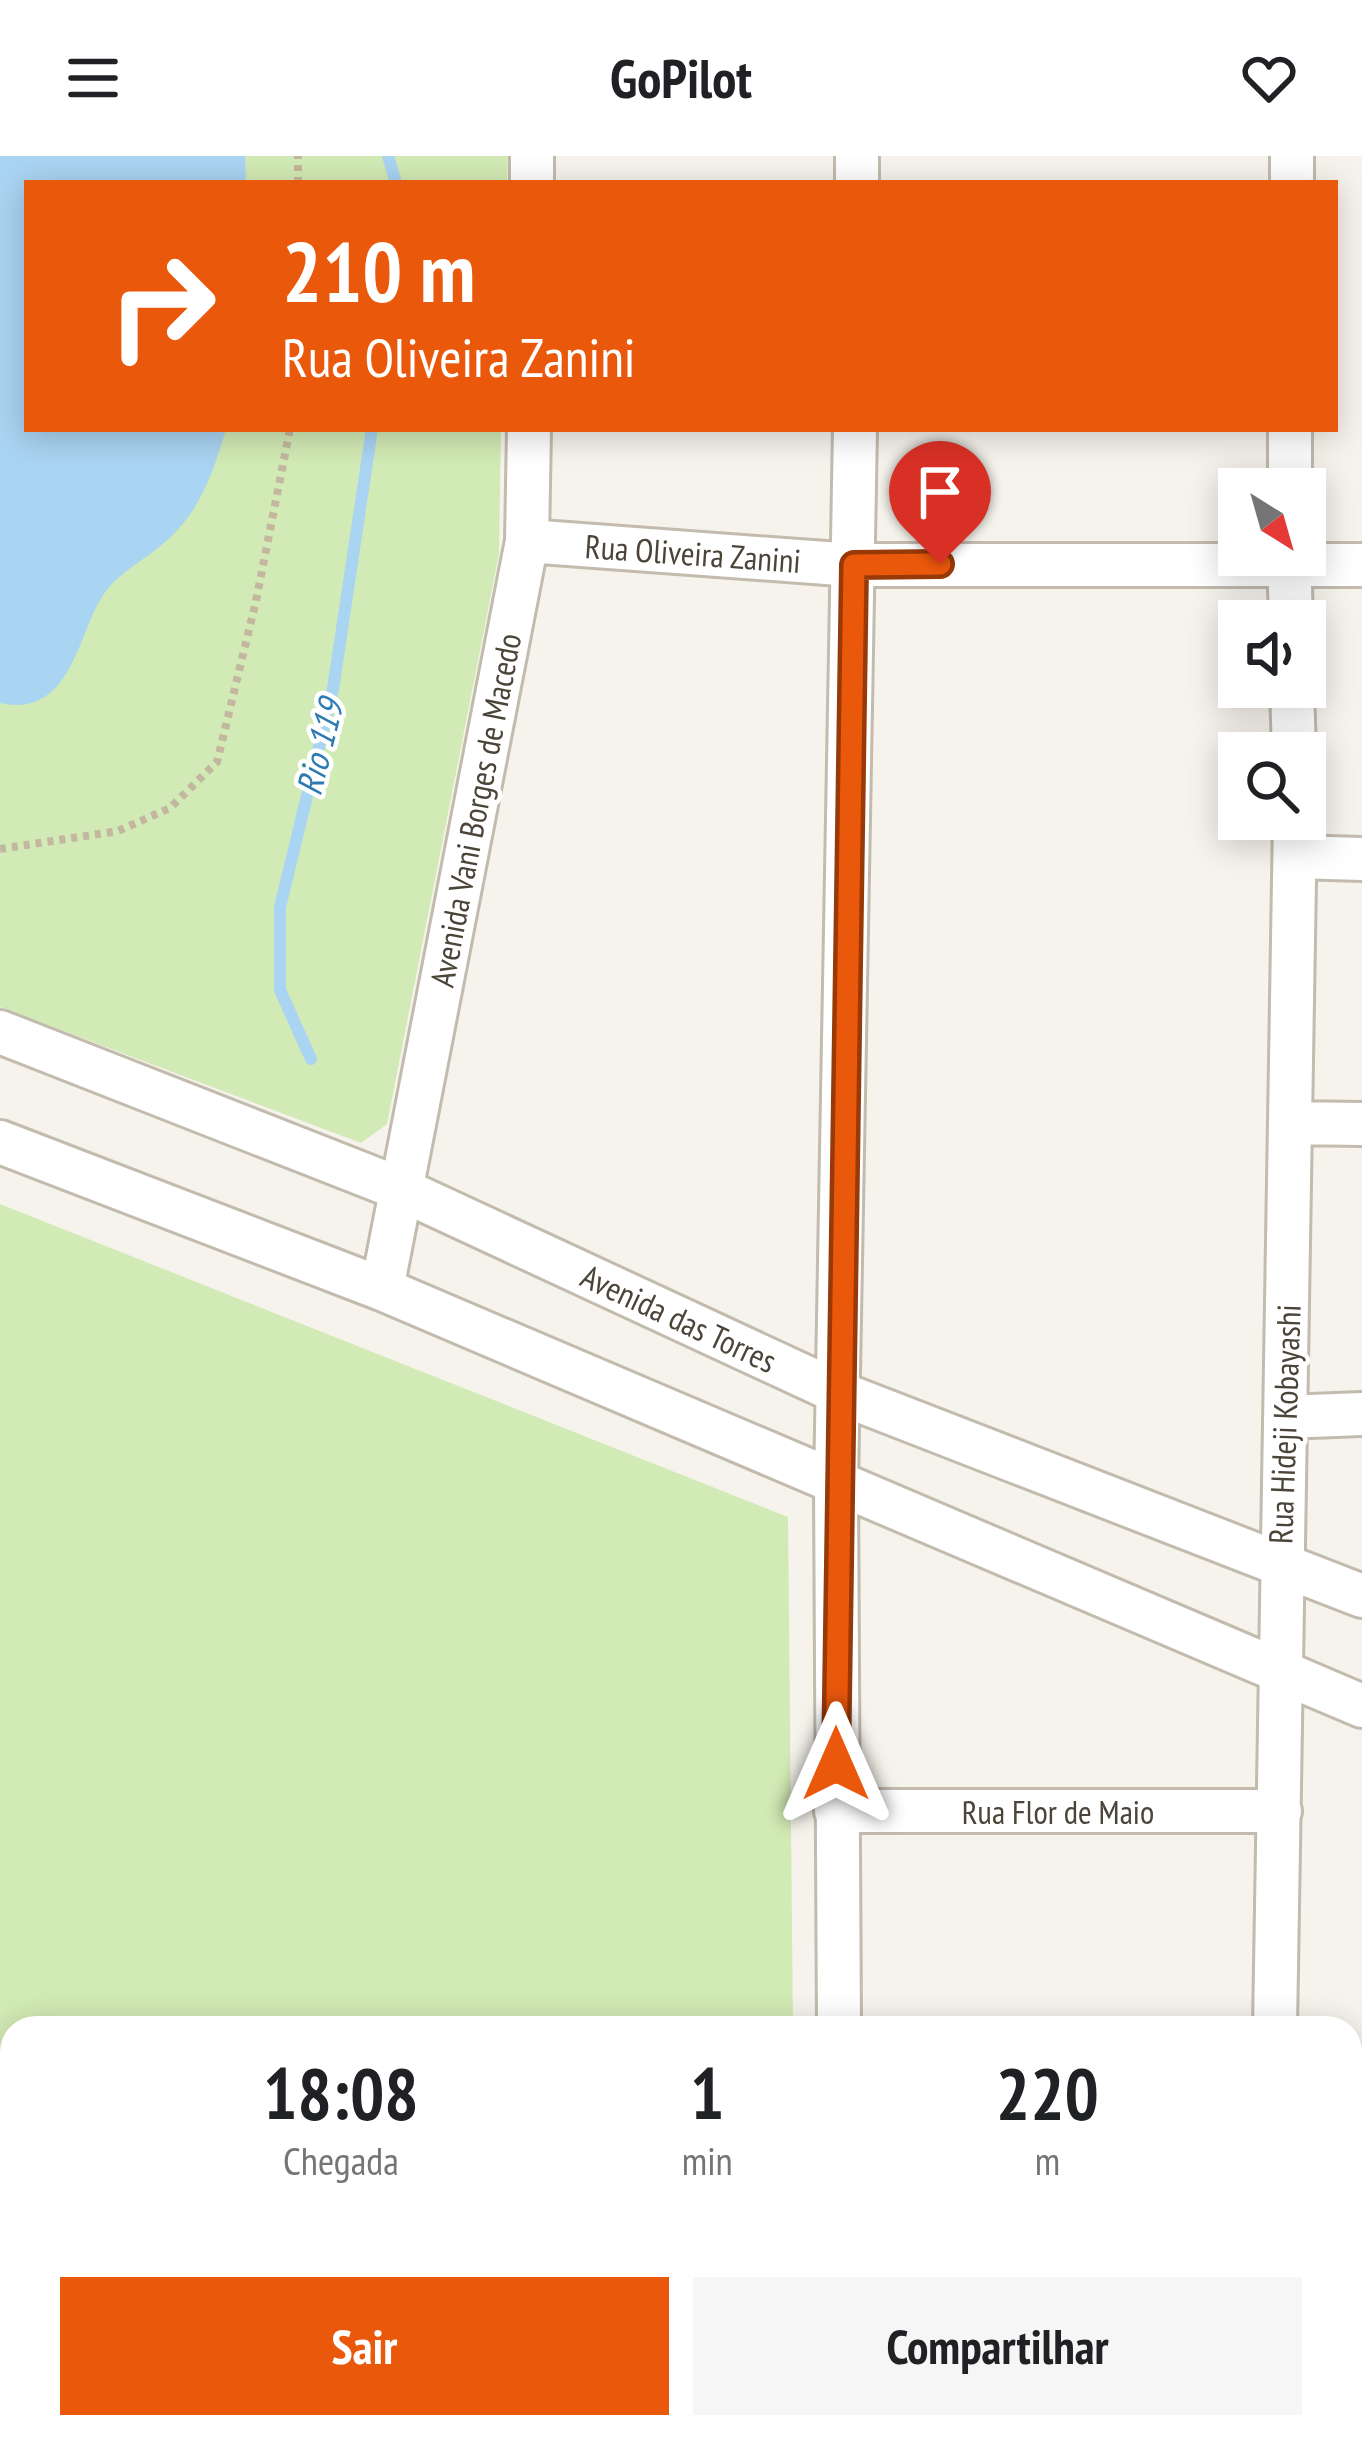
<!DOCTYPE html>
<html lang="pt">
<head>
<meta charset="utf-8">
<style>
	body { margin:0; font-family:"PT Sans Narrow",sans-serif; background:#f6f6f6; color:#202124; height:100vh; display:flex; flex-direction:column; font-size:45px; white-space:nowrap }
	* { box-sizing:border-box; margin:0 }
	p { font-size:39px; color:#757577 }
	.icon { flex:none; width:66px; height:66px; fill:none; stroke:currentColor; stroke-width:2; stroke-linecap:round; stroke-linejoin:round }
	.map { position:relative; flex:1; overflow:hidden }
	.details { position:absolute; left:0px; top:1860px; width:1362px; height:423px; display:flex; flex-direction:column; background:#fff; border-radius:36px 36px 0 0; box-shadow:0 6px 30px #0003 }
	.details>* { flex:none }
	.hud { position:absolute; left:24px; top:24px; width:1314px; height:252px; border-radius:0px; box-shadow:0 6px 30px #0003; background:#ea580c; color:#fff; overflow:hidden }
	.needle { width:78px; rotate:143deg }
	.buttons { position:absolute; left:1218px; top:312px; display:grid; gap:24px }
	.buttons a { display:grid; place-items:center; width:108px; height:108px; border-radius:0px; background:#fff; box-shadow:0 6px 30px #0003; font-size:60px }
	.pin { position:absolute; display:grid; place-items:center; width:102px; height:102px; color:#fff; margin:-123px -51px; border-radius:50% 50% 50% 0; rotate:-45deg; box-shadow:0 0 12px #0007 }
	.pin .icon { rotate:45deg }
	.me { position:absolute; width:132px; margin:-66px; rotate:0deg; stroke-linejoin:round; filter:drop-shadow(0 0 9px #0008) }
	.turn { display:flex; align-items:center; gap:42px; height:252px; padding:0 60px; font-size:54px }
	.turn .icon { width:156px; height:156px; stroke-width:2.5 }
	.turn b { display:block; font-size:84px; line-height:102px }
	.eta { display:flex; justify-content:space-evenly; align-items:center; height:204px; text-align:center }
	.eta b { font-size:72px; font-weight:800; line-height:84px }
	.button { display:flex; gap:24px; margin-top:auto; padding:24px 60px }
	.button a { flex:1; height:138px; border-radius:0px; background:#ea580c; color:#fff; font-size:48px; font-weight:800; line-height:138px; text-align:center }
	.button a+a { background:#f6f6f6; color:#202124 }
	header { display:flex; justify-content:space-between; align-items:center; height:156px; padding:0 60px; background:#fff; font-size:54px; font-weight:800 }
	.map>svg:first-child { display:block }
	.green { fill:#d2eab5 }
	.water { fill:#a9d4f2 }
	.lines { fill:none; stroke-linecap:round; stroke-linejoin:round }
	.stream { stroke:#a9d4f2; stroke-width:12 }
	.minor-casing { stroke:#c2bbae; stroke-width:48 }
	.path { stroke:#c4b79f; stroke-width:8; stroke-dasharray:6 6; stroke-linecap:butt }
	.minor { stroke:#fff; stroke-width:42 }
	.route-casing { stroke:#983908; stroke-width:30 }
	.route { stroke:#ea580c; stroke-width:21 }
	.labels { text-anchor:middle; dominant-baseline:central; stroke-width:9; stroke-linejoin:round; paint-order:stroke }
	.street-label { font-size:33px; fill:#4b4439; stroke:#fff }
	.water-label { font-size:36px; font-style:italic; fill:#2e7ab2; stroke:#fff }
</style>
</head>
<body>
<header><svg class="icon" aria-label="menu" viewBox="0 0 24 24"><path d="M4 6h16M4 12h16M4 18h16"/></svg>GoPilot<svg class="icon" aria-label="heart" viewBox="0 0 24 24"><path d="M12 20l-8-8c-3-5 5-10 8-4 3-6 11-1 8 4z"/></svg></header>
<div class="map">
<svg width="1362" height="2281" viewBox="0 0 1362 2281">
	<rect width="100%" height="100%" fill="#f6f3ec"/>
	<!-- green -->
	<path class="green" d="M0,0H508L507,27H27V273H501L499,398L387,968L361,987L0,851Z
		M0,1048L788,1361L793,1872H12V2271H588V2281H0Z"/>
	<!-- water -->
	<path class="water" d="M0,0H245L246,27H27V273H226C213,317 200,356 164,387C146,403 121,415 106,435C77,473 74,563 0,547Z"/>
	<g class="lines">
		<!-- stream -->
		<path class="stream" d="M388,0L396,27
			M311,903L280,834V751L333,533L372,273"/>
		<defs>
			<path id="minor" d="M532,27V0
				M857,27V0
				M1292,27V0
				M1290,333V273
				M527,385L853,409H1362
				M1289,399L1291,465
				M1292,531L1294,597
				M1296,701L1362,703
				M0,876L398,1032L842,1238L1362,1440
				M1293,967L1362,968
				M0,986L382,1133L1362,1550
				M382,1133L527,385L529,273
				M1285,1261L1362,1258
				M836,1655H1280
				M839,1872L836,1328L855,273
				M1275,1872L1295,663
				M1350,1940H1362
				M1350,2219H1362
				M834,2281L835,2271
				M1266,2281V2271"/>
		</defs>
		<!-- minor casing -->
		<use href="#minor" class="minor-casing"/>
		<!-- path -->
		<path class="path" d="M298,27V0
			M0,693L118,675L170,652L217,606L256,445L290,273"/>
		<!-- minor -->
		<use href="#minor" class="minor"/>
	</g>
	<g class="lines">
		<defs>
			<path id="route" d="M836,1608L854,409L940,408"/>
		</defs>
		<!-- route casing -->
		<use href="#route" class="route-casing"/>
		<!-- route -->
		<use href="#route" class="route"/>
	</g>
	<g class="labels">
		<!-- street labels -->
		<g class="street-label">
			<text transform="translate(693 397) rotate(4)">Rua Oliveira Zanini</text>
			<text transform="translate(475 654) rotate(-79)">Avenida Vani Borges de Macedo</text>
			<text transform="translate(679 1162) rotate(25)">Avenida das Torres</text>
			<text transform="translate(1284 1268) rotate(-88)">Rua Hideji Kobayashi</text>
			<text x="1058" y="1655">Rua Flor de Maio</text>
		</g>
		<!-- water labels -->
		<g class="water-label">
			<text transform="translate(319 591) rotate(-76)">Rio 119</text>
		</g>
	</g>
</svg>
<div class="buttons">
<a><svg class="needle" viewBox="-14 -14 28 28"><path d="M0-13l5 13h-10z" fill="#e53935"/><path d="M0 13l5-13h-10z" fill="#757577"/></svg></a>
<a><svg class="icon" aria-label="sound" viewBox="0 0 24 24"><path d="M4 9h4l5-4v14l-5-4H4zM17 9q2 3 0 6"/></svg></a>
<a><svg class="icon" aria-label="search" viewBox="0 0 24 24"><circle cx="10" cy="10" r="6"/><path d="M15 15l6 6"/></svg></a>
</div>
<div class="pin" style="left:940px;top:408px;background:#d93025"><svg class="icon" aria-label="arrive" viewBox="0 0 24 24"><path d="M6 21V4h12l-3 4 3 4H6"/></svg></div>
<svg class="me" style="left:836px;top:1608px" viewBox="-20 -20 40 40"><path d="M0-17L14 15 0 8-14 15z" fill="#ea580c" stroke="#fff" stroke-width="4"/></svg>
<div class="hud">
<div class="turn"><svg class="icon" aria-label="right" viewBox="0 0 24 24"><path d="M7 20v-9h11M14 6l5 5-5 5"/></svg><div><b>210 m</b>Rua Oliveira Zanini</div></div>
</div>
<section class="details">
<div class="eta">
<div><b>18:08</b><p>Chegada</p></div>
<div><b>1</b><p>min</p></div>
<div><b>220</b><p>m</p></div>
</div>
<div class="button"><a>Sair</a><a>Compartilhar</a></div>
</section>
</div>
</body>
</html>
